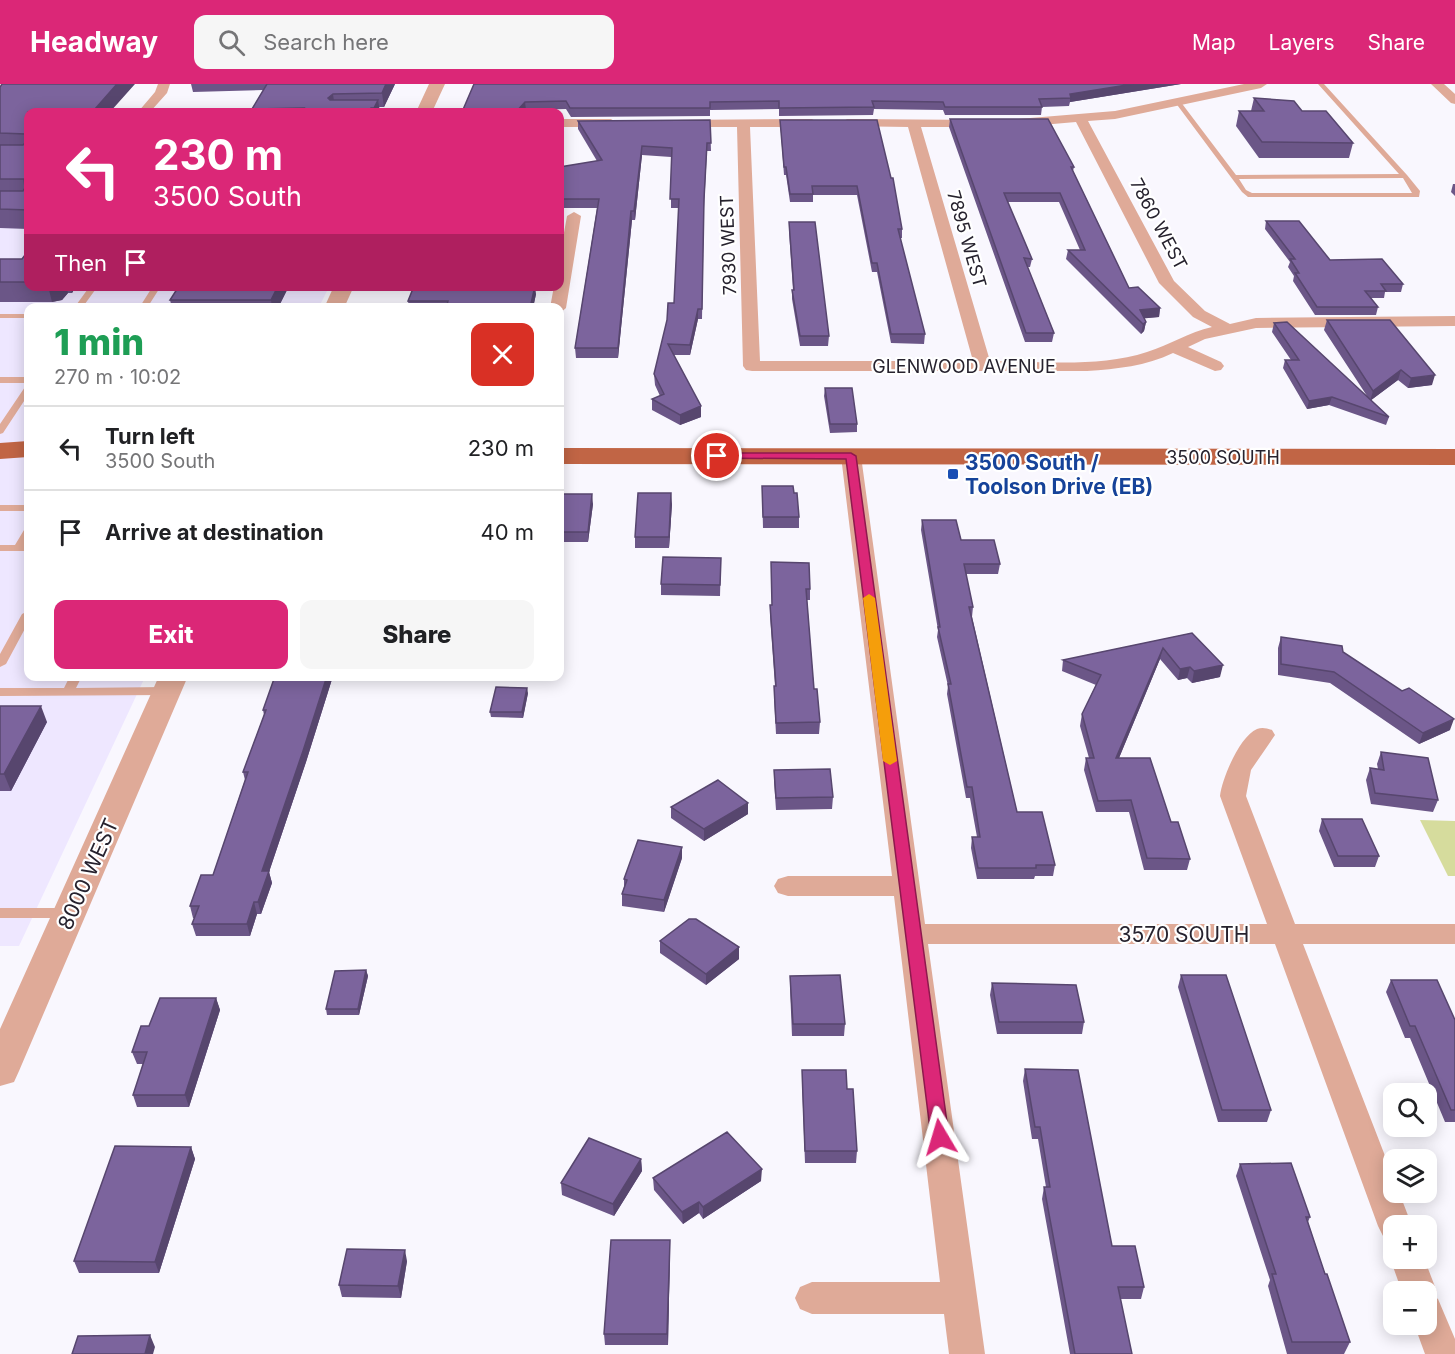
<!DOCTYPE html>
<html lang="en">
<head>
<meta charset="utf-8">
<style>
	body { margin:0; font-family:Inter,sans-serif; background:#f6f6f6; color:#202124; height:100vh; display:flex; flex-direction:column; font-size:22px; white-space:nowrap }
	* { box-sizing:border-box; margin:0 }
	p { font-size:20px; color:#757577 }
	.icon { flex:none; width:33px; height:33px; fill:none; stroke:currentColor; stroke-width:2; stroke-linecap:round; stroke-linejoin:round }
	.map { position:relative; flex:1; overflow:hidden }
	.side { position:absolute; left:24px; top:219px; width:540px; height:378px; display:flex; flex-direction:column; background:#fff; border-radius:12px; box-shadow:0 3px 15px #0003 }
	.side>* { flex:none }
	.top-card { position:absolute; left:24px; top:24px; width:540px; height:183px; border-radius:12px; box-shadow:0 3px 15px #0003; background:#db2777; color:#fff; overflow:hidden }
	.buttons { position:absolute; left:1383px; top:999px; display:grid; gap:12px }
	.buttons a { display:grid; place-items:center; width:54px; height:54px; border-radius:12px; background:#fff; box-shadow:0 3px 15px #0003; font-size:30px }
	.pin { position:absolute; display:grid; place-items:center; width:51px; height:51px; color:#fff; margin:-26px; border:3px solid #fff; border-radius:50%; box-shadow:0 2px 6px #0007 }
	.me { position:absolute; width:66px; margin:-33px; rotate:353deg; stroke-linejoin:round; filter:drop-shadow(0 0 4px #0008) }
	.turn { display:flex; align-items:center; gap:21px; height:126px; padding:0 30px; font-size:27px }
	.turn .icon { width:78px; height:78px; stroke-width:2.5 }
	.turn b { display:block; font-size:42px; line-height:51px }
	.then { display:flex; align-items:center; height:57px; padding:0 30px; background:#0003; gap:12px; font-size:22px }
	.round { display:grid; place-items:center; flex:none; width:63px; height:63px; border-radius:12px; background:#f6f6f6 }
	.overview { display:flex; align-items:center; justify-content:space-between; height:102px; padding:0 30px }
	h1 { font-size:36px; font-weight:800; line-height:45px; color:#1e9e55 }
	.action { display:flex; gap:12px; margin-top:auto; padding:12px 30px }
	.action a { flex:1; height:69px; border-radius:12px; background:#db2777; color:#fff; font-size:24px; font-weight:800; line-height:69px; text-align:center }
	.action a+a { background:#f6f6f6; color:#202124 }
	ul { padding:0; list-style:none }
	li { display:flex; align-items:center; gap:18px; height:84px; padding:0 30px; border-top:2px solid #e0e0e0 }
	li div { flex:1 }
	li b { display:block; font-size:22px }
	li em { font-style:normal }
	header { display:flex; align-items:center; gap:36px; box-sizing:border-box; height:84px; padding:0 30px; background:#db2777; color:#fff }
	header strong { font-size:28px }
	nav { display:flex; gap:33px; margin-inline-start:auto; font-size:21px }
	.search { width:420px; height:54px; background:#f6f6f6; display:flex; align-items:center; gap:15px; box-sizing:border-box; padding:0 21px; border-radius:12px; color:#757577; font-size:22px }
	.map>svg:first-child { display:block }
	.built { fill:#eee7ff }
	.green { fill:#d6dc9d }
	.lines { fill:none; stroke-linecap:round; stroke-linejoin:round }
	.service { fill:#dfaa98; fill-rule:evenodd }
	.minor { fill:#dfaa98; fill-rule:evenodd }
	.tertiary { fill:#dfaa98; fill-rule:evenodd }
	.primary { fill:#c16545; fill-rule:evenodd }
	.wall { fill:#6b5687 }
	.shaded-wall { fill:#57466e }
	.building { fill:#7c649d; stroke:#57466e; stroke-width:1.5 }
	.route { fill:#db2777; stroke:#8e194d; stroke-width:1.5 }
	.slow { fill:#f59e0b }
	.transit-dot { fill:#1a4fb4; stroke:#fff; stroke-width:2 }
	.labels { text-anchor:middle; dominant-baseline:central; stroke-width:4.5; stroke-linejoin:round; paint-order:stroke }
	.far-street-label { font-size:18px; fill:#26222e; stroke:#fff }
	.transit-label { font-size:21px; font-weight:bold; fill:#164399; stroke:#fff; text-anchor:start }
	.street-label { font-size:21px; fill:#26222e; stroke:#fff }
</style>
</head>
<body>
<header>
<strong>Headway</strong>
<div class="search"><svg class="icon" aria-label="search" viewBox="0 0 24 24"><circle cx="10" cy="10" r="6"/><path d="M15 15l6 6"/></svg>Search here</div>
<nav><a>Map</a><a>Layers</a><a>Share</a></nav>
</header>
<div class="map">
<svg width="1455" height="1270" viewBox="0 0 1455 1270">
	<rect width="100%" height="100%" fill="#f9f7fe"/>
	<!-- built -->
	<path class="built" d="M0,107H28V202L329,203L319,223L28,224V592L145,593L19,862H0Z"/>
	<!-- green -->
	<path class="green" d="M1420,736L1455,737V792H1448Z"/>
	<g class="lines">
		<!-- service -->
		<path class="service" d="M1318,0H1324L1407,91L1420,107L1419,113H1248L1242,108L1175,18L1180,17L1236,91L1399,90ZM1403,94L1412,109H1252L1246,106L1239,95Z
			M425,25L427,26V28H332L335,26Z
			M90,202H98L82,224H74Z
			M153,202H161L147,224H139Z
			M0,230H28V234H0Z
			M0,293H28V299H0Z
			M28,302V311L3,349L0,350V340L25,303Z
			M0,421H28V427H0Z
			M28,445V455L25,461H28V467H0V461H15L24,446Z
			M28,527V539L6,580L0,583V570L22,530Z
			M70,592H82L76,604L166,603L172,607L166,611L0,612V604H64Z
			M0,824H68L73,825L75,829L73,833L68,834H0Z"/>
		<!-- minor -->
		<path class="minor" d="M158,0H170L167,9L150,28H138L155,8Z
			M1244,0H1267L1261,4L1115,35L1088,37L1174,197L1205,227L1230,240L1256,234L1455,232V242L1256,244L1205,255L1188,263L1221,278L1224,282L1221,286L1215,287L1173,269C1146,282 1117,285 1087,287H752L746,286L743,282L737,43H679L674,42L673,39L674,36L812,35L818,39L812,43H750L760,277H973L908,43L842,42L841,39L847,35L985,36L986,39L980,43H921L990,277C1041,277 1098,284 1147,268C1170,261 1189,248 1212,243L1193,233L1159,199L1076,38L1018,43L1012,39L1018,35L1115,27Z
			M1431,0H1444L1455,10V20L1451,19Z
			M560,35H611L617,39L611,43H560Z
			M574,128L581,132L566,224L560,229V224H550L554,202H560V171L567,132Z
			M851,366L858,368L861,372L925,840H1267L1220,712C1222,694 1240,652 1257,645C1262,643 1266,644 1272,646L1275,651L1251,686L1246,712L1295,840H1455V860H1303L1394,1095V1108H1399L1412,1142H1394V1156L1383,1152L1378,1142L1275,860H928L985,1270H949L944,1230H812L800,1225L795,1214L800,1203L812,1198H940L894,812H788L778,809L774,802L778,795L788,792H892L841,372L844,368Z
			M1394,1166V1174H1424L1437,1208L1435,1213L1438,1215L1455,1255V1270H1425L1414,1240H1426V1208H1402L1390,1174Z"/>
		<!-- tertiary -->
		<path class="tertiary" d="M429,0H445L432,28H416Z
			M334,202H354L344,224H324Z
			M159,592H188L19,987L14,998L0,1002V945Z"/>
		<!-- primary -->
		<path class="primary" d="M28,357V373L0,375V359Z
			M560,364L1455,365V381L560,380Z"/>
	</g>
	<!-- wall -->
	<path class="wall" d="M191,0H395L384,23H379L380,28H253L252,25L263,6L193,8Z
		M474,0H1181L1070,18L1069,22L1042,23L1041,31H945L943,26L874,25L873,31L779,32V25L710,26V32L571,33L566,25L526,26L524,28H462Z
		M0,3L28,28V145L0,144Z
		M1254,14L1302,27L1353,59L1349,74H1259L1236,42L1239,27H1251Z
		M950,35L1074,83L1073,87L1129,204L1160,224L1159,233L1144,234L1146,238L1144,247L1141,250L1066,175L1068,166H1080L1059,118H1007L1032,175L1030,183H1027L1054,249L1052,258H1025L949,43Z
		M710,36L711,67H707L704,124L702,235H698L690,271H673L701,322V333L680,341L652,326V315L660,312L655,301L654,290L674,219L679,124H671V73L642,71L635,136H632L618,274H576L575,264L597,124H560V83L597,77L578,45V37Z
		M780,36H877L902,145V154H900L925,250L924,260L891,259L877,188H872L857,111H813V118H790L786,91H784Z
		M1453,100H1455V112L1451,108Z
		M1266,137L1330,176L1403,200L1401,208H1385L1384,214H1371L1378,223L1376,231H1315L1293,197L1294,192L1288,183L1290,178L1265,145Z
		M789,138L829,252L828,262H800L792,215V206H793L789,147Z
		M28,167V202H76L72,209H68L62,216L52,218H0V175H22Z
		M179,202H289L278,224H172L170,216Z
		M536,210L533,224H409L408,217Z
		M1327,236L1432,301L1408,304L1398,296L1371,316L1389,333L1386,341L1329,321L1307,325L1283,284L1285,276H1291L1272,248L1274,239L1367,312L1324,246Z
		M825,304L857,340V348L830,349L824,312Z
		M762,402L794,409L799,433V444H763Z
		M560,410L593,420L588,458H560Z
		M672,420L669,464H635V453Z
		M922,436L961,456L1000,480L998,490H966L973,523L972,533L1017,728L1055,781L1053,792H1035L1034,795H977L971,764L972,753H977L970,714H966L947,610L948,602L937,553L938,546L921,446Z
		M721,474L720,512L661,511V500Z
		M771,478L810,505V516H807L814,605L820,638L819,650H776L774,613V602H775L770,532V521H772Z
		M1192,549L1220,593L1192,599L1187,594L1178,596L1160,575L1119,674L1171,738L1190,775L1187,786H1144L1129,728H1096L1084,686L1086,674H1089L1080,642L1082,630L1096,601L1062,587L1063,576Z
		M1281,553L1343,568L1402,607L1450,646L1419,660L1330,599L1278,591V564Z
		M275,592H333L306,678L269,788L272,799L261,830H257L250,852H196L192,840L194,834H193L190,822L213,791L245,696L243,688L264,631L263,626Z
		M528,609L523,634L491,633L490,628Z
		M0,622L47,638L11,707H0Z
		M1381,668L1438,716L1433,728L1371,720L1366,696L1370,684L1378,685L1377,680Z
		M774,686L833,713L832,725L776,726L774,697Z
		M671,723L748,730L704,757L671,734Z
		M1322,735L1379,772L1375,783H1334L1319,747Z
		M682,774L664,828L622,822V810L624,803V795Z
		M660,857L739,875L706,901L660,869Z
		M366,886L368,892L359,931H327L326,925Z
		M1181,891L1271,1026L1267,1038H1218L1178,903Z
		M790,892L845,940L844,952H792L790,904Z
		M1391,896L1455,936V1038H1445L1410,954H1405L1386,908Z
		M992,899L1084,938L1082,950H997L990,911Z
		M216,914L220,926L189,1023H137L133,1011L143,980H137L132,968L149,942Z
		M1025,985L1112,1162L1144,1203L1141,1215H1120L1132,1270H1070L1042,1115L1044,1103H1046L1038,1055H1032L1023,997Z
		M802,986L847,1005L857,1067L856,1079H805L802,998Z
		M191,1063L195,1075L159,1189H79L74,1177Z
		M641,1075L642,1087L614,1132L562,1111L561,1099Z
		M1240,1080L1310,1133L1308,1138L1325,1190L1350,1258L1344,1270H1287L1268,1202L1270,1196L1236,1092Z
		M653,1094L761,1097L703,1135L699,1129L683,1140L654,1106Z
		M670,1168L668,1261H605L604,1250Z
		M407,1177L401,1214L342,1213L339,1201Z"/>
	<!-- shaded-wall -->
	<path class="shaded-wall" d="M117,0H135L110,28H85Z
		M386,0H395L384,23L382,9Z
		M1133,0H1181L1070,18V10Z
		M333,10L335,24L328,14Z
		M378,16L380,28H375L374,24Z
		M525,18L526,26L524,28H516Z
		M642,62V71L635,136L634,127Z
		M631,127L632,136L618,274V264Z
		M48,202H66L68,209L62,216L52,218Z
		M70,202H76L72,209Z
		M278,202H289L278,224H272L271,216Z
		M535,202L536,210L533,224H530Z
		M1160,224L1159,233L1138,235L1140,226Z
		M698,225V235L690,271V261Z
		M1146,238L1144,247L1141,250L1143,240Z
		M1401,286L1398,296L1370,317L1373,307Z
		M1435,291L1432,301L1408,304L1411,294Z
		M1332,313L1329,321L1307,325L1309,317Z
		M701,322V333L680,341V331Z
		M671,409L672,420L669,464V453Z
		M592,410L593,420L588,458V448Z
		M1163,564L1160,575L1114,686L1116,674Z
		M1223,581L1220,593L1192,599L1194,587Z
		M1190,583L1187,594L1178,596L1180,585Z
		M327,592H333L306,678L269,788L272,799L261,830L258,818L262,787Z
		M527,604L528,609L523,634L522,628Z
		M41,622L47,638L11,707L4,690Z
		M1454,635L1450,646L1419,660L1423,649Z
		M748,719V730L704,757V745Z
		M682,763V774L664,828V816Z
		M254,818L257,830L250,852L247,840Z
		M739,863V875L706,901V890Z
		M366,886L368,892L359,931L358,925Z
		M216,914L220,926L189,1023L185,1011Z
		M191,1063L195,1075L159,1189L155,1178Z
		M641,1075L642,1087L614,1132L613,1120Z
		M762,1085L761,1097L703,1135V1123Z
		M699,1118V1129L683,1140L682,1128Z
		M670,1156V1168L668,1261L667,1250Z
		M405,1166L407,1177L401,1214L398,1202Z
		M150,1251L155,1263L153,1270H145Z"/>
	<!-- building -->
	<path class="building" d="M2,0H117L95,25L85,28H28V126L0,125V107H23L25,104L24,95H0V61H23L25,59V50L0,49V3Z
		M267,0H386L382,9L333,10L328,14L330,16H378L374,24H371L369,28H301L304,24L252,25Z
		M474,0H1133L1070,10L1071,14L1039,15L1042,23H945L943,18L872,17L874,23L779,24V17L710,18V24H570L566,17L525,18L516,28H462Z
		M1254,14L1294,17L1302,27H1326L1353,59L1262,58L1239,27H1264Z
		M950,35H1048L1074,83H1071L1129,204L1138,203L1160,224L1140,226L1146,238L1143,240L1068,166H1085L1060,109H1004L1032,175L1024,174L1054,249H1026Z
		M710,36L711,59H707L704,115L702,225H698L690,261L668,260L701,322L680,331L652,315L664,310L654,290L667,236L668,219H674L679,115H670L672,64L642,62L634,127H631L618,264H575L599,115H560V83L602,76L578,37Z
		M780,36H877L891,94H893L902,145H898L925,250H891L877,179H872L857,102H812L813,110H790L786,83H784Z
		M1266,137H1299L1330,176L1382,175L1403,200H1381L1386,207H1365L1378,223H1317L1295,189H1299L1290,175H1295Z
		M789,138H815L829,252H800L792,206H794Z
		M28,167V198H0V175H22Z
		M179,202H278L271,216H170Z
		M414,202H535L530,224H446L448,217H408Z
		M1327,236H1390L1435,291L1411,294L1401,286L1373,307Z
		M1287,238L1389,333L1332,313L1309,317L1285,276H1299L1274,239Z
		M825,304H852L857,340H830Z
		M762,402H793L794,409H797L799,433H763Z
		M638,409H671L669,453H635Z
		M560,410H592L588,448H560Z
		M922,436H956L961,456H994L1000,480H964L973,523H969L1017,728H1042L1055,781H1036V784H978L972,753H980L972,703H967L948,600H951L938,543H940Z
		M663,473L721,474L720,501L661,500Z
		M771,478L809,479L810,505H806L814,605H817L820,638L776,639L774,602H776L770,521H772Z
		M1192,549L1223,581L1194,587L1190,583L1180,585L1163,564L1116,674H1150L1171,738H1178L1190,775L1147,774L1131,716L1098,717L1086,674H1094L1082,630L1101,591L1063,576Z
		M1281,553L1342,562L1343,568L1402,607L1409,604L1454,635L1423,649L1334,588L1281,580Z
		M275,592H327L303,667L262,787H269L258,818H254L247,840H192L199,822H190L201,791H213L248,688H243L266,626H263Z
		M496,603L527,604L522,628H490Z
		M0,622H41L4,690H0Z
		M1381,668L1428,674L1438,716L1375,709L1370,684L1384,686Z
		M830,685L833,713L776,714L774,686Z
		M718,696L748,719L704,745L671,723Z
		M1322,735H1362L1379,772H1338Z
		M638,756L682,763L664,816L622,810L627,796L624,795Z
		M689,835H696L739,863L706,890L660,857Z
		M366,886L358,925H326L335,887Z
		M840,891L845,940H793L790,892Z
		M1181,891H1226L1271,1026H1222Z
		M1391,896H1437L1455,936V1026H1451L1415,942H1410Z
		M992,899L1076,901L1084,938H999Z
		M160,914H216L185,1011H133L147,968H132L141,942H149Z
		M1025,985L1078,986L1112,1162H1135L1144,1203H1118L1132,1270H1075L1044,1103H1050L1040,1043H1035Z
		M802,986H846L847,1005H853L857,1067H805Z
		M727,1048L762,1085L703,1123L699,1118L682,1128L653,1094Z
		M589,1054L641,1075L613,1120L561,1099Z
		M115,1062L191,1063L155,1178L74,1177Z
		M1291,1079L1310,1133H1306L1325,1190H1327L1350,1258H1292L1272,1190H1276L1240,1080Z
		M611,1156H670L667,1250H604Z
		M347,1165L405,1166L398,1202L339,1201Z
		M150,1251L145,1270H72L78,1252Z"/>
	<!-- route -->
	<path class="route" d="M717,369H851L856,372L949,1053L946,1059L940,1061L933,1059L931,1053L846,375L713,374V370Z"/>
	<!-- slow -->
	<path class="slow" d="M869,510L875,514L897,677L890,681L883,677L863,514Z"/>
	<!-- markers -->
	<rect class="transit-dot" x="947" y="384" width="12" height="12" rx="3"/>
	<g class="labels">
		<!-- far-street labels -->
		<g class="far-street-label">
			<text transform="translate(1159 140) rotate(62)">7860 WEST</text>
			<text transform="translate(967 155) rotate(74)">7895 WEST</text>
			<text transform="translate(728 161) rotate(-92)">7930 WEST</text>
			<text x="964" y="282">GLENWOOD AVENUE</text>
			<text x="1223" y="373">3500 SOUTH</text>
		</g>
		<!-- transit labels -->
		<g class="transit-label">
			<text x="965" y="378">3500 South /<tspan x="965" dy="24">Toolson Drive (EB)</tspan></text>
		</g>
		<!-- street labels -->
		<g class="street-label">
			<text transform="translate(88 790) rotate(-66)">8000 WEST</text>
			<text x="1184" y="850">3570 SOUTH</text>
		</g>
	</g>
</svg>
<div class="buttons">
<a><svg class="icon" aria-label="search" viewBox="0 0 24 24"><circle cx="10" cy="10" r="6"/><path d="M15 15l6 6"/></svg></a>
<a><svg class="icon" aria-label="layers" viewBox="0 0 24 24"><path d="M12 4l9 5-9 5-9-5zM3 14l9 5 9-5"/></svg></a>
<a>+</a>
<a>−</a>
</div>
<div class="pin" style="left:717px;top:372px;background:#d93025"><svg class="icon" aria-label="arrive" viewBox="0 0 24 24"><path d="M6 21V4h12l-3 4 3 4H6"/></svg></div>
<svg class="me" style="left:940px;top:1053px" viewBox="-20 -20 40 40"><path d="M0-17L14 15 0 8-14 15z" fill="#db2777" stroke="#fff" stroke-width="4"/></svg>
<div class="top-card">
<div class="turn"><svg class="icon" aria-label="left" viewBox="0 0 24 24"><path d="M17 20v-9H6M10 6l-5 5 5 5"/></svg><div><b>230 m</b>3500 South</div></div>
<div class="then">Then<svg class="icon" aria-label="arrive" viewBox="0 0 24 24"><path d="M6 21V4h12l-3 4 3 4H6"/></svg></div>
</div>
<section class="side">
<div class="overview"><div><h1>1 min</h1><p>270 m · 10:02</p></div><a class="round" style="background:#d93025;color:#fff"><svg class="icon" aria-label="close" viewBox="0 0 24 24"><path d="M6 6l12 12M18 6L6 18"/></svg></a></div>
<ul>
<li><svg class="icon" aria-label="left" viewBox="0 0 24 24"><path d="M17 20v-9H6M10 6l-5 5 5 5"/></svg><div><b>Turn left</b><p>3500 South</p></div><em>230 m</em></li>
<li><svg class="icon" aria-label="arrive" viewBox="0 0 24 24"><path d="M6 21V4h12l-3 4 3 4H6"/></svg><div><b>Arrive at destination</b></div><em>40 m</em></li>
</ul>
<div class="action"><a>Exit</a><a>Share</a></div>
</section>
</div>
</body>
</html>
